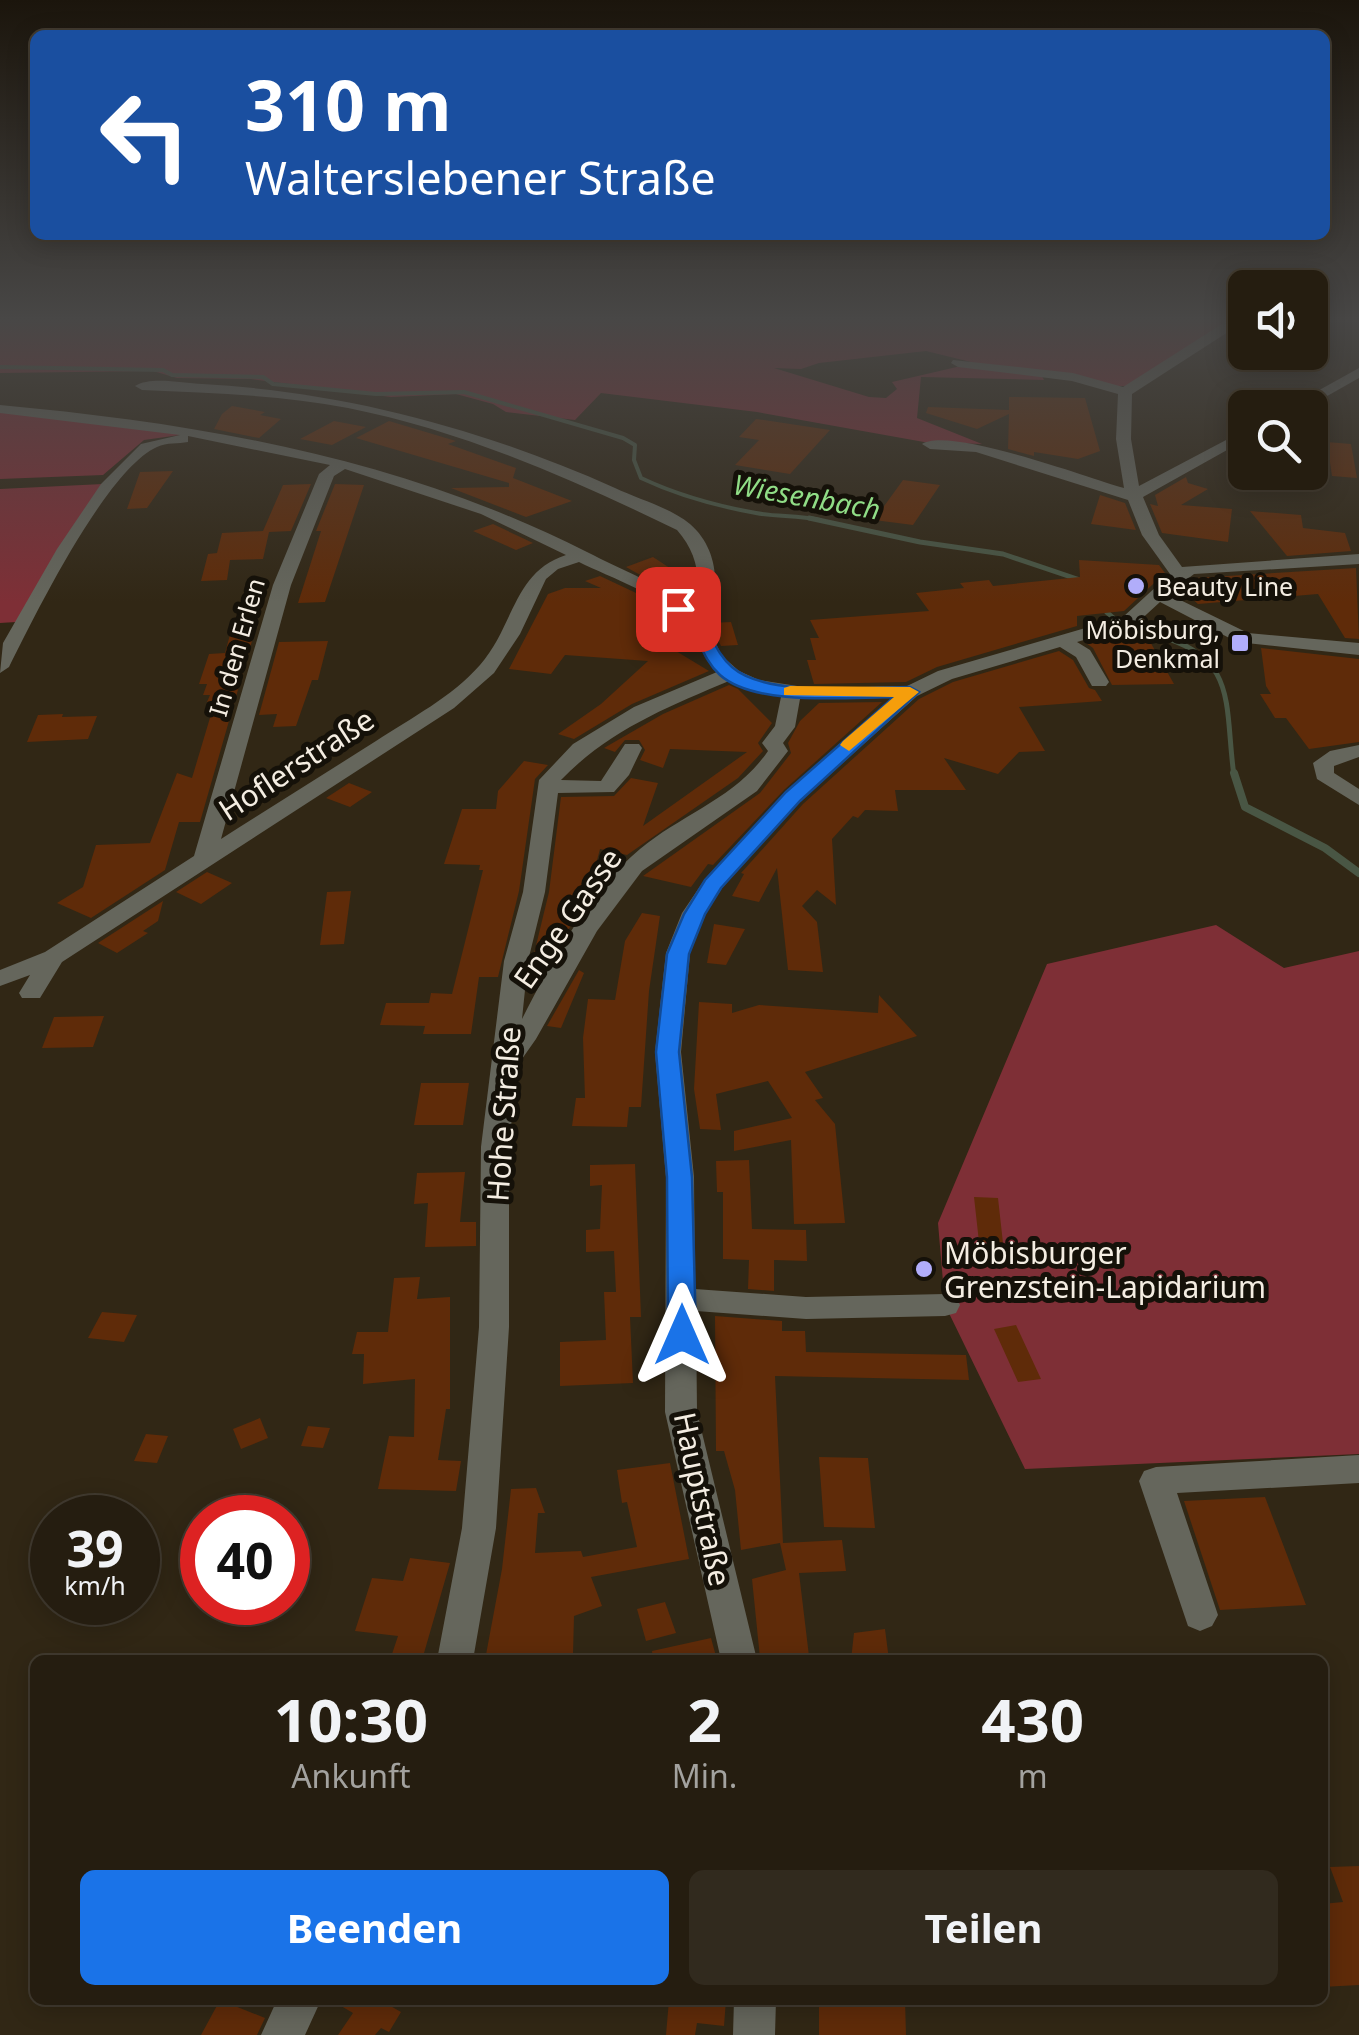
<!DOCTYPE html>
<html lang="de">
<head>
<meta charset="utf-8">
<style>
	body { margin:0; font-family:"Noto Sans",sans-serif; background:#312a1e; color:#f1f3f6; height:100vh; display:flex; flex-direction:column; font-size:38px; white-space:nowrap }
	* { box-sizing:border-box; margin:0 }
	p { font-size:32px; color:#a3a29f }
	.icon { flex:none; width:55px; height:55px; fill:none; stroke:currentColor; stroke-width:2; stroke-linecap:round; stroke-linejoin:round }
	.map { position:relative; flex:1; overflow:hidden }
	.panel { position:absolute; left:30px; top:1655px; width:1298px; height:350px; display:flex; flex-direction:column; background:#251d10; border-radius:15px; box-shadow:0 5px 25px #0003,0 0 0 2px #423b30 }
	.panel>* { flex:none }
	.banner { position:absolute; left:30px; top:30px; width:1300px; height:210px; border-radius:15px; box-shadow:0 5px 25px #0003,0 0 0 2px #423b30; background:#1a4fa0; color:#fff; overflow:hidden }
	.controls { position:absolute; left:1228px; top:270px; display:grid; gap:20px }
	.controls a { display:grid; place-items:center; width:100px; height:100px; border-radius:15px; background:#251d10; box-shadow:0 5px 25px #0003,0 0 0 2px #423b30; font-size:50px }
	.speed { position:absolute; left:30px; top:1495px; display:flex; gap:20px; font-size:50px; font-weight:700; text-align:center }
	.speed>* { display:grid; place-content:center; width:130px; height:130px; border-radius:50%; background:#251d10; box-shadow:0 5px 25px #0003,0 0 0 2px #423b30; line-height:1 }
	.speed small { font-size:25px; font-weight:400 }
	.speed .limit { border:15px solid #d22; background:#fff; color:#111 }
	.pin { position:absolute; display:grid; place-items:center; width:85px; height:85px; color:#fff; margin:-42px; border-radius:20px; box-shadow:0 5px 15px #0006 }
	.me { position:absolute; width:110px; margin:-55px; rotate:0deg; stroke-linejoin:round; filter:drop-shadow(0 0 8px #0008) }
	.turn { display:flex; align-items:center; gap:35px; height:210px; padding:0 50px; font-size:45px }
	.turn .icon { width:130px; height:130px; stroke-width:2.5 }
	.turn b { display:block; font-size:70px; line-height:85px }
	.eta { display:flex; justify-content:space-evenly; align-items:center; height:170px; text-align:center }
	.eta b { font-size:60px; font-weight:700; line-height:70px }
	.action { display:flex; gap:20px; margin-top:auto; padding:20px 50px }
	.action a { flex:1; height:115px; border-radius:15px; background:#1a73e8; color:#fff; font-size:40px; font-weight:700; line-height:115px; text-align:center }
	.action a+a { background:#312a1e; color:#f1f3f6 }
	.map>svg:first-child { display:block }
	.green { fill:#7e2f36 }
	.lines { fill:none; stroke-linecap:round; stroke-linejoin:round }
	.stream-far2 { stroke:#495644; stroke-width:4 }
	.stream-far1 { stroke:#495644; stroke-width:5 }
	.stream { stroke:#495644; stroke-width:8 }
	.building { fill:#5f2b09 }
	.minor { fill:#65665c; fill-rule:evenodd }
	.route { fill:#1a73e8; stroke:#114b97; stroke-width:2.5 }
	.slow { fill:#f59e0b }
	.poi-dot { fill:#b1adfa; stroke:#151109; stroke-width:4 }
	.labels { text-anchor:middle; dominant-baseline:central; stroke-width:10; stroke-linejoin:round; paint-order:stroke }
	.far-poi-label { font-size:25px; fill:#f4ede2; stroke:#151109; text-anchor:start }
	.far-street-label { font-size:25px; fill:#f4ede2; stroke:#151109 }
	.far-water-label { font-size:28px; font-style:italic; fill:#90dd86; stroke:#151109 }
	.street-label { font-size:30px; fill:#f4ede2; stroke:#151109 }
	.poi-label { font-size:30px; fill:#f4ede2; stroke:#151109; text-anchor:start }
</style>
</head>
<body>
<div class="map">
<svg width="1359" height="2035" viewBox="0 0 1359 2035">
	<rect width="100%" height="100%" fill="#312715"/>
	<!-- green -->
	<path class="green" d="M0,317H1236L1127,386H1110L1066,373L975,363L926,351L819,363L801,369L774,368L869,397L886,398L897,389L892,382L961,366L1041,374L1044,380L921,377L917,418L982,444L924,442L757,412L601,393L575,420L506,412L493,404L456,394L391,397L251,379L177,378L153,371L0,373Z
		M0,412L187,434L144,440L103,475L0,479Z
		M103,484L16,622L0,623V489Z
		M1216,925L1284,968L1359,951V1454L1025,1469L945,1305L938,1223L1047,964Z"/>
	<g class="lines">
		<!-- stream-far2 -->
		<path class="stream-far2" d="M0,367L163,370L172,375L263,377L273,384L376,394L464,392L623,438L635,445L634,460L641,478C677,495 717,506 756,513C777,517 798,515 820,520"/>
		<!-- stream-far1 -->
		<path class="stream-far1" d="M809,518L920,542L1003,554L1080,580
			M1101,606C1116,624 1133,630 1155,635C1239,656 1224,704 1234,776"/>
		<!-- stream -->
		<path class="stream" d="M1234,773L1245,807L1325,848L1359,873"/>
	</g>
	<!-- building -->
	<path class="building" d="M1009,397L1085,398L1100,451L1078,459L1034,452V456L1008,449L1009,414L977,429L926,413L928,407L1009,410Z
		M232,406L265,412L260,415L281,419L259,438L214,429L222,414Z
		M756,419L764,420L830,430L790,474L735,465L759,440L739,437Z
		M334,421L366,427L332,445L300,439Z
		M389,421L456,441L448,444L516,468L513,478L572,501L526,517L451,488L509,487V483L356,438Z
		M1327,442L1351,444L1357,478L1332,476Z
		M173,471L147,508L127,509L140,472Z
		M1186,477L1188,483L1208,489L1181,505L1232,509L1228,542L1162,533L1150,504L1158,506L1155,495Z
		M903,480L940,485L913,525L874,520Z
		M311,484L291,531L269,532L263,559L230,560L227,580L201,581L208,554L217,553L222,533L263,531L283,485Z
		M335,484L364,485L325,602L298,603L321,531H316Z
		M1100,495L1125,503L1136,530L1091,524Z
		M1250,511L1301,515L1303,528L1345,533L1351,551L1287,556Z
		M493,524L533,543L516,550L473,531Z
		M653,557L682,576L674,579L694,589L692,604L626,567Z
		M1079,560L1159,565L1165,573L1124,611L1077,616V626L937,667L906,682L814,684L807,660H816L810,638H819L810,620L929,611L916,593L964,588L960,583L989,580L993,586L1080,577Z
		M1356,568L1359,639L1345,638L1318,594L1198,604L1181,589L1195,578Z
		M600,576L651,600L677,618L696,647L671,648L709,671L632,704L574,739L558,734L601,704L648,661L565,655L551,674L509,669L548,594L565,588H601L585,581Z
		M234,620H258L200,822H179L165,870L91,918L57,903L83,887L96,845L150,843L177,773L192,778L215,701L207,702L210,695H203L207,684H199L209,654L225,653Z
		M731,622L738,645L721,646L710,623Z
		M1105,638H1148L1174,684L1112,685L1093,648L1086,643Z
		M328,641L318,680H312L296,726L273,727L277,714L259,715L279,642Z
		M1261,648L1359,659V742L1309,749L1286,718H1275L1260,694H1271L1266,686Z
		M1059,651L1073,660L1089,688L1095,690L1102,701L1019,707L1045,751L1019,752L998,774L944,758L966,790H895L898,811L865,810L858,818L853,816L832,839L836,905L817,890L802,906L817,922L823,972L788,970L777,868L759,902L732,896L744,874L741,873L803,804L919,699L953,682Z
		M729,685L738,689L772,723L758,743L763,751L738,778L627,855L600,849L586,902L528,993L532,962L549,892L561,797L614,796L631,778L658,783L643,826L747,752L670,749L663,768L640,760L645,750L639,740H625L615,752L604,748L663,714Z
		M882,702L784,790L713,865L708,864L691,887L643,876L760,793L791,753L788,743L800,721L819,703Z
		M63,714L62,717L97,716L88,739L27,742L38,715Z
		M524,761L548,765L535,779L519,891L498,977H479L471,1034H423L425,1026L380,1025L386,1003H429L431,993L452,994L483,870H479L480,865L444,864L462,809H496L498,791Z
		M349,783L372,792L350,807L326,798Z
		M207,872L232,883L201,904L176,892Z
		M351,891L344,944L320,945L327,892Z
		M163,901L158,921L143,931L148,933L117,953L98,943Z
		M642,913L660,916L649,991L641,1107H629L627,1127L572,1126L576,1098H585L583,1038L588,999L615,1000L625,941Z
		M714,924L745,929L726,965L707,963Z
		M579,970L584,973L561,1028L547,1026Z
		M879,995L917,1036L805,1072L823,1098L815,1100L835,1124L845,1223L794,1224L791,1140L734,1151V1131L792,1118L768,1081L716,1094L721,1130L700,1129L694,1089L699,1002L732,1004V1013L759,1005L878,1013Z
		M104,1016L93,1047L42,1048L54,1017Z
		M421,1083H469L463,1125H414Z
		M749,1160L752,1229L806,1230L807,1261L774,1260V1291L748,1289L749,1260L723,1259V1192H717L716,1161Z
		M635,1164L641,1317H630L633,1383L560,1386V1342L606,1340L604,1292H616L614,1251L586,1252V1230L600,1229L602,1185L590,1186V1165Z
		M465,1172L460,1222H476V1246L425,1247L428,1203L414,1204L417,1173Z
		M974,1197L998,1198L1003,1243L979,1242Z
		M420,1277L417,1299L450,1297V1409H446L438,1460L461,1461L456,1491L378,1489L389,1436L414,1437L415,1379L363,1384L364,1354H352L357,1332H388L394,1278Z
		M102,1312L137,1315L124,1342L88,1338Z
		M715,1316L782,1321V1331H805L806,1352L966,1355L969,1380L775,1376L783,1543L842,1540L846,1571L799,1573L809,1656L760,1658L752,1579L786,1570L780,1543L741,1550L735,1490L724,1451H716Z
		M1016,1325L1041,1379L1018,1382L994,1329Z
		M260,1418L268,1438L241,1449L233,1429Z
		M308,1426L330,1428L323,1448L301,1446Z
		M146,1434L168,1436L157,1463L134,1461Z
		M819,1457L868,1458L875,1528L824,1527Z
		M670,1463L689,1559L591,1577L602,1606L574,1616L573,1654L485,1660L502,1569L511,1489L536,1488L545,1513H538L535,1553L581,1551L583,1557L637,1547L627,1502L622,1503L617,1470Z
		M1265,1497L1306,1605L1220,1610L1184,1501Z
		M410,1558L450,1563L422,1660H390L398,1636L355,1631L372,1578L403,1581Z
		M665,1602L676,1633L646,1641L637,1609Z
		M885,1629L889,1660H851L854,1633Z
		M711,1638L717,1660H653L652,1651Z
		M1359,1866V1985L1322,1987V1904L1343,1902L1330,1867Z
		M220,2000L265,2018L257,2035H201Z
		M331,2000H380L401,2012L389,2032L381,2028L375,2035H338L353,2013Z
		M669,2000H726L724,2026L697,2023L695,2035H666Z
		M819,2000H905L906,2035H819Z"/>
	<g class="lines">
		<!-- minor -->
		<path class="minor" d="M1233,317H1245V321L1132,394L1131,439L1139,486L1245,430V440L1143,497L1159,535L1182,567L1359,554V564L1194,574L1168,594L1248,633L1359,643V655L1237,642L1160,602L1135,625L1077,642L1090,650L1109,682L1106,686H1092L1076,657L1060,647L952,679L917,696L800,801L722,888L706,913L690,953L681,1052L694,1177L695,1289L806,1297L945,1294L956,1297L960,1305L956,1313L945,1316L806,1319L696,1311L697,1412L757,1660H721L665,1412L666,1177L655,1052L666,953L682,913L705,879L786,793L892,698L800,699L795,727L783,743L788,751L757,791L642,871L597,931L536,1039L517,1066L509,1147V1327L496,1528L473,1660H437L462,1528L479,1327L481,1147L504,961L523,892L539,780L573,744L634,707L717,672C702,658 700,641 689,625C669,598 609,577 579,562L558,569L546,579L520,634L494,673L454,708L62,962L40,998H22L19,993L30,975L0,986V970L45,952L194,856L273,585L319,474L330,465L188,436V442C178,444 167,442 157,447C106,470 35,615 9,667L0,673L3,643L57,549L101,484L141,444L180,435L0,413V405C205,424 401,458 587,552C622,570 662,585 694,610C702,580 698,554 677,530C572,479 463,431 348,408C280,395 210,393 142,390L135,386C150,376 183,383 202,384C347,392 482,429 615,488C638,499 671,508 690,524C719,549 721,591 706,623L722,656L739,671L759,680L810,688L907,686L938,671L1123,617L1170,574L1142,535L1128,500L976,452L930,449L922,444C949,426 1089,478 1124,488L1116,439L1118,394L1072,381L958,367L951,363L953,360L1073,373L1123,387ZM345,469L481,514L566,555C513,572 514,627 480,665C452,697 411,718 376,741C324,774 273,806 221,839L291,585L334,476ZM729,681L781,697L775,726L762,743L768,751C736,798 682,814 640,849C589,891 552,961 522,1019L528,961L545,892L558,793L614,792L629,775L642,748L639,744H625L601,781L561,780C608,731 667,707 729,681Z
			M1359,368V378L1306,408H1287Z
			M1359,745V757L1334,766V773L1359,789V805L1317,779L1313,763L1330,751Z
			M1359,1455V1483L1177,1493L1218,1615L1212,1626L1200,1631L1188,1626L1139,1481L1144,1471L1156,1467Z
			M277,2000H321L305,2035H261Z
			M734,2000H776L775,2035H733Z"/>
	</g>
	<!-- sky -->
	<linearGradient id="sky" x2="0" y2="1"><stop stop-color="#1b150c"/><stop offset="0.53" stop-color="#484746"/><stop offset="1" stop-color="#484746" stop-opacity="0"/></linearGradient>
	<rect width="1359" height="602" fill="url(#sky)"/>
	<!-- route -->
	<path class="route" d="M678,604C710,615 708,646 732,667C767,698 865,687 910,687L919,692L800,801L721,888L705,914L689,954L679,1052L692,1177L696,1335L692,1343L682,1346L672,1343L668,1335L667,1177L656,1052L667,954L684,914L705,880L786,792L894,697C848,697 756,707 720,675C701,658 700,636 688,623C682,617 675,614 669,609Z"/>
	<!-- slow -->
	<path class="slow" d="M790,686L910,687L919,692L849,751L840,745L843,741L894,697L784,695V688Z"/>
	<!-- markers -->
	<g class="poi-dot">
		<circle cx="1136" cy="586" r="10"/>
		<rect x="1230" y="633" width="20" height="20" rx="5"/>
		<circle cx="924" cy="1269" r="10"/>
	</g>
	<g class="labels">
		<!-- far-poi labels -->
		<g class="far-poi-label">
			<text x="1156" y="586">Beauty Line</text>
			<text x="1220" y="629" text-anchor="end">Möbisburg,<tspan x="1220" dy="29">Denkmal</tspan></text>
		</g>
		<!-- far-street labels -->
		<g class="far-street-label">
			<text transform="translate(236 647) rotate(-74)">In den Erlen</text>
		</g>
		<!-- far-water labels -->
		<g class="far-water-label">
			<text transform="translate(807 496) rotate(10)">Wiesenbach</text>
		</g>
		<!-- street labels -->
		<g class="street-label">
			<text transform="translate(296 764) rotate(-33)">Hoflerstraße</text>
			<text transform="translate(567 918) rotate(-55)">Enge Gasse</text>
			<text transform="translate(503 1114) rotate(-86)">Hohe Straße</text>
			<text transform="translate(703 1499) rotate(78)">Hauptstraße</text>
		</g>
		<!-- poi labels -->
		<g class="poi-label">
			<text x="944" y="1252">Möbisburger<tspan x="944" dy="34">Grenzstein-Lapidarium</tspan></text>
		</g>
	</g>
</svg>
<div class="controls">
<a><svg class="icon" aria-label="sound" viewBox="0 0 24 24"><path d="M4 9h4l5-4v14l-5-4H4zM17 9q2 3 0 6"/></svg></a>
<a><svg class="icon" aria-label="search" viewBox="0 0 24 24"><circle cx="10" cy="10" r="6"/><path d="M15 15l6 6"/></svg></a>
</div>
<div class="speed"><div>39<small>km/h</small></div><div class="limit">40</div></div>
<div class="pin" style="left:678px;top:609px;background:#d93025"><svg class="icon" aria-label="arrive" viewBox="0 0 24 24"><path d="M6 21V4h12l-3 4 3 4H6"/></svg></div>
<svg class="me" style="left:682px;top:1335px" viewBox="-20 -20 40 40"><path d="M0-17L14 15 0 8-14 15z" fill="#1a73e8" stroke="#fff" stroke-width="4"/></svg>
<div class="banner">
<div class="turn"><svg class="icon" aria-label="left" viewBox="0 0 24 24"><path d="M17 20v-9H6M10 6l-5 5 5 5"/></svg><div><b>310 m</b>Walterslebener Straße</div></div>
</div>
<section class="panel">
<div class="eta">
<div><b>10:30</b><p>Ankunft</p></div>
<div><b>2</b><p>Min.</p></div>
<div><b>430</b><p>m</p></div>
</div>
<div class="action"><a>Beenden</a><a>Teilen</a></div>
</section>
</div>
</body>
</html>
